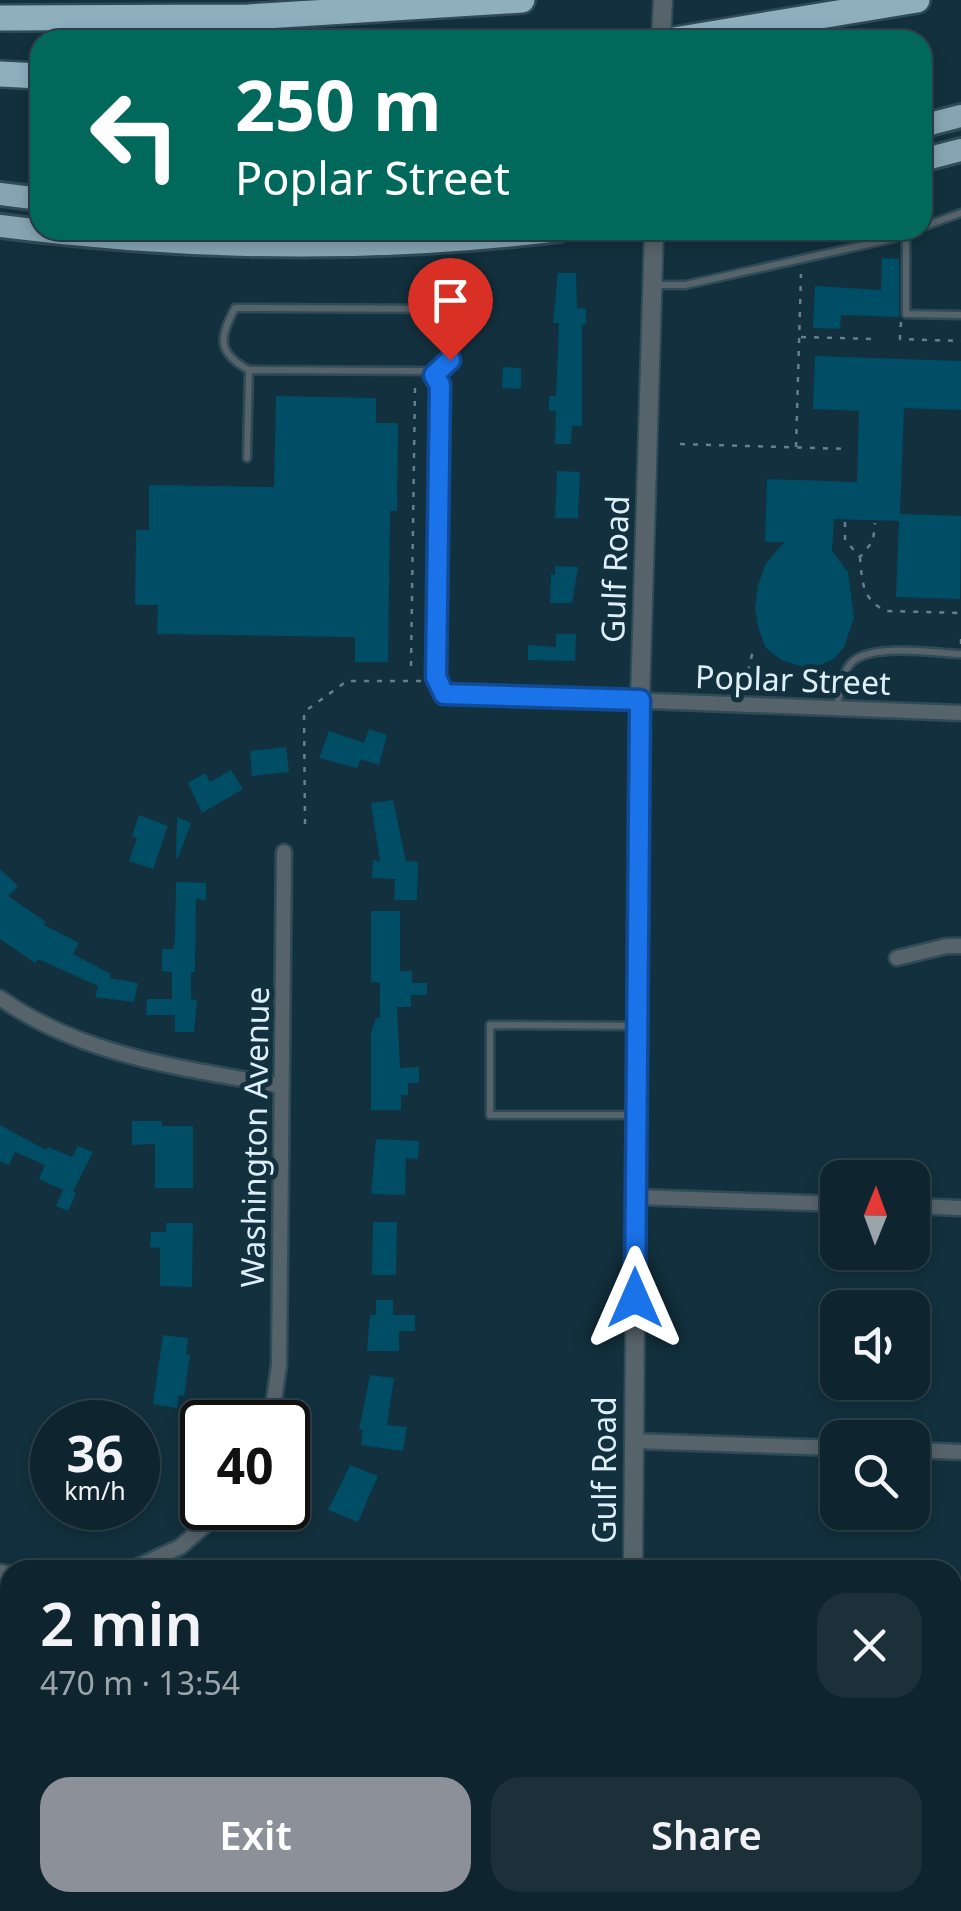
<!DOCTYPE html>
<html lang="en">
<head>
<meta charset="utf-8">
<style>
	body { margin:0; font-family:"Noto Sans",sans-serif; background:#1c303a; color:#f1f3f6; height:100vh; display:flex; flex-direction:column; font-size:38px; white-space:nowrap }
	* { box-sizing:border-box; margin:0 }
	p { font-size:32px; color:#9ba4aa }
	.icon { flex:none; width:55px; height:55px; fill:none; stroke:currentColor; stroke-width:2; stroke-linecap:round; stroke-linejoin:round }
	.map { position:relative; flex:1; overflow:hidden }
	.details { position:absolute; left:0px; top:1560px; width:962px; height:352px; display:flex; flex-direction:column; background:#0e242e; border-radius:30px 30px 0 0; box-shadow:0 5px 15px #0003,0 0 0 2px #2e414a }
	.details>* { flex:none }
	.hud { position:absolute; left:30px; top:30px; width:902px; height:210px; border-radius:30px; box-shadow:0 5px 15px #0003,0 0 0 2px #2e414a; background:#00695c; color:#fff; overflow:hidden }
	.needle { width:65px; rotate:1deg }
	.controls { position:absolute; left:820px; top:1160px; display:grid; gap:20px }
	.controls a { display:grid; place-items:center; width:110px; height:110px; border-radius:20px; background:#0e242e; box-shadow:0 5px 15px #0003,0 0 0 2px #2e414a; font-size:50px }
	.speed { position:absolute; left:30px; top:1400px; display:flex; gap:20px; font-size:50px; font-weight:700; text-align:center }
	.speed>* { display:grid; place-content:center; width:130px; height:130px; border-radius:50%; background:#0e242e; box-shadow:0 5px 15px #0003,0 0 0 2px #2e414a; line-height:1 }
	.speed small { font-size:25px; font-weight:400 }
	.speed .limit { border:5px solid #111; border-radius:15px; background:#fff; color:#111 }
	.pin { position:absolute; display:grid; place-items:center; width:85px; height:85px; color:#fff; margin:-102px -42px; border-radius:50% 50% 50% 0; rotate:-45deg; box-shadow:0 0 10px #0007 }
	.pin .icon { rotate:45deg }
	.me { position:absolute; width:110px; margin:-55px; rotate:0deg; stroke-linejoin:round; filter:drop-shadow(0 0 8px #0008) }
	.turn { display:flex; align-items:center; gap:35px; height:210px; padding:0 40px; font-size:45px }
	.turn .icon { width:130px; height:130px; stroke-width:2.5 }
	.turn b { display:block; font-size:70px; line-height:85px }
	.round { display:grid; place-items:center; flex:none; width:105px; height:105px; border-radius:30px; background:#1c303a }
	.head { display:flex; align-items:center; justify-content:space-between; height:170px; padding:0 40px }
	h1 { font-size:60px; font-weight:600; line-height:75px }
	.action { display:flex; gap:20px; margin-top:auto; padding:20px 40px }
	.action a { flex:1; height:115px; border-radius:30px; background:#8c9099; color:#fff; font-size:40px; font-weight:600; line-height:115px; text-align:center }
	.action a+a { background:#1c303a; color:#f1f3f6 }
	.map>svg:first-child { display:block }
	.building { fill:#004d66 }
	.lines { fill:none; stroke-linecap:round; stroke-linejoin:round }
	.service-casing { stroke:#2f4b57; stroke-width:11 }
	.minor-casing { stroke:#2f4b57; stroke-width:19 }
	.tertiary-casing { stroke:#2f4b57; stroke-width:22 }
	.trunk-casing { stroke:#2f4b57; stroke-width:28 }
	.motorway-casing { stroke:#2f4b57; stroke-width:30 }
	.path { stroke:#67808b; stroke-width:2.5; stroke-dasharray:5 8; stroke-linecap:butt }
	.service { stroke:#56636a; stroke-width:6 }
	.minor { stroke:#56636a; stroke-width:14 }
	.tertiary { stroke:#56636a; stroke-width:18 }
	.trunk { stroke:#86a4b2; stroke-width:22 }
	.motorway { stroke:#8dafbe; stroke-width:25 }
	.route-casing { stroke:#114b97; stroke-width:25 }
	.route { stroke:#1a73e8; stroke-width:18 }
	.labels { text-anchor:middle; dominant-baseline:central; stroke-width:10; stroke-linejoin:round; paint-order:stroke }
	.street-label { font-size:32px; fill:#deeff7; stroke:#12303d }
</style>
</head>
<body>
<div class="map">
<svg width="961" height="1911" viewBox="0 0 961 1911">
	<rect width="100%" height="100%" fill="#12303d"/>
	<!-- building -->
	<path class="building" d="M882,258L899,259V317L841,315L840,329L813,328L815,286L881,290Z
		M558,273H576L577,308L586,309V324H582V426H572L571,444H555L556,411H549V396H556L559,323H553Z
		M815,356L961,361V410L904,408L900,514L961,516L960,599L896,597L899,521L834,519L832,551L848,572L854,618L844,647L834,659L818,666H800L781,660L766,648L758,627L755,608L758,585L765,565L784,542H765L767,479L857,482L859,411L813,409Z
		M503,367L521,368V389L502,388Z
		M276,396L376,398V423H398L397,511H390L388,662H355V637L157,634L158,605H135L136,530H149V485L274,487Z
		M557,471L580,472L578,518H555Z
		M555,566L578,567L572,603H550L551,574L555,575Z
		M556,634H576L575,661L528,660V645L556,647Z
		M369,729L387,735L379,765L361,759L357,768L319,758L329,731L364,743Z
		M286,747L289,772L252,776L250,751Z
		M231,770L243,789L202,813L188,783L205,773L210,782Z
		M393,800L406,861L418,862L417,900H394L395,879L372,878L373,860L380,861L371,803Z
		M139,815L168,826L153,869L129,861L137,838L132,836Z
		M177,817L191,823L178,858H176Z
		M0,869L18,886L8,896L46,922L44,925L79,943L73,954L111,974L110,978L138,983L134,1002L95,997L98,986L38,959L35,963L0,939Z
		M176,882L206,883V900L196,899L195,972H191V999L197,1000L194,1032H175V1015H146L147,999H172V972L162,971V949H173L175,940Z
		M371,911H400V971H412V983H427V995H411V1007H397L400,1068L419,1067V1083H408V1095H401V1110H371V1033L376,1018H380V983L371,982Z
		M132,1121H162V1126H193V1188H155V1144L132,1145Z
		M0,1125L46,1150L48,1147L72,1157L78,1146L93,1152L73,1191L76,1193L68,1211L56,1206L63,1190L39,1179L45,1165L15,1152L9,1165L0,1161Z
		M376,1139L419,1141L418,1159L406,1158L405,1195L371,1194Z
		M373,1222H397L396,1275H372Z
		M166,1223H193L192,1287L160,1286V1248L150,1247L151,1232H166Z
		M376,1300H393V1315H415V1331H399V1351H367L370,1315H376Z
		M163,1335L188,1338L186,1355H190L184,1396L179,1395L177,1408L153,1404Z
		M370,1375L394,1378L387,1425L407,1427L403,1451L361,1445L363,1430H359Z
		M52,1454V1484L40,1486L36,1456Z
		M350,1465L378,1476L358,1522L328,1510Z"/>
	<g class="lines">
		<defs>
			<path id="service" d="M922,227L961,213
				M906,233V314L961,315
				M653,285H685L891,239L915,230
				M249,370C217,353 219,338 235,308L448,309L460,319C459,345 453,357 434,375
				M247,458L249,370L423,371L434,375L440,385L436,677L443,692
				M837,706C840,692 842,672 852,662C873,643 934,653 961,654
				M636,1026L490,1025V1115H636
				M244,1911L245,1902"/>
			<path id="minor" d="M444,693L961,713
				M897,958L947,946H961
				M0,998C84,1057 184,1068 282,1086
				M636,1197L838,1204
				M912,1206L961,1208
				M271,1422L279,1365L284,852
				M634,1441L838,1448
				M912,1450L961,1452
				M130,1570L180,1547L225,1508
				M0,1572L10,1574
				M952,1699H961"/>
			<path id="tertiary" d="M661,40L663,0
				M633,1570L640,700L654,230
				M630,1911V1902"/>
			<path id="trunk" d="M922,126L961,116
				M922,160L961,150
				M0,194L40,199
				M0,226C187,250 371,253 559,230"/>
			<path id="motorway" d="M0,18L248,17L522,0
				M674,40L917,0
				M0,74L40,76"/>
		</defs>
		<!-- service casing -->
		<use href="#service" class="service-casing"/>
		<!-- minor casing -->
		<use href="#minor" class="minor-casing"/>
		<!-- tertiary casing -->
		<use href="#tertiary" class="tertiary-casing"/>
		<!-- trunk casing -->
		<use href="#trunk" class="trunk-casing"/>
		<!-- motorway casing -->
		<use href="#motorway" class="motorway-casing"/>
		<!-- path -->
		<path class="path" d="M901,322L900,339L961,341
			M801,337L873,339
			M680,444L849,449
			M796,447L801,274
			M845,522V540L860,557L873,541L875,523
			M860,557C862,581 862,601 887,611L961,613
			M961,644V634
			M411,666L415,387
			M745,684L754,646
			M305,824L304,712L347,681H426
			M311,1911V1902"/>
		<!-- service -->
		<use href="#service" class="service"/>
		<!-- minor -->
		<use href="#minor" class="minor"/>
		<!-- tertiary -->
		<use href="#tertiary" class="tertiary"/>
		<!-- trunk -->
		<use href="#trunk" class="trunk"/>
		<!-- motorway -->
		<use href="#motorway" class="motorway"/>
	</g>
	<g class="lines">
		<defs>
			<path id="route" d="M450,360L434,375L440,385L436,677L444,694L640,700L635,1298"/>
		</defs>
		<!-- route casing -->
		<use href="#route" class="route-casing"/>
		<!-- route -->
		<use href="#route" class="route"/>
	</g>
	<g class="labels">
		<!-- street labels -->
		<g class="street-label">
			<text transform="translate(614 569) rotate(-88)">Gulf Road</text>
			<text transform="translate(793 679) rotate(2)">Poplar Street</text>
			<text transform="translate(254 1137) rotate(-89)">Washington Avenue</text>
			<text transform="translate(603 1470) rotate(-90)">Gulf Road</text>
		</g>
	</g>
</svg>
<div class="controls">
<a><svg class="needle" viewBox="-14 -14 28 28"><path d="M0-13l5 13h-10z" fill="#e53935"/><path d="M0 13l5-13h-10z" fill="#9ba4aa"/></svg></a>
<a><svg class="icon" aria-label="sound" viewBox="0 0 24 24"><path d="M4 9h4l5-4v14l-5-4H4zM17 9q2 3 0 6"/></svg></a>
<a><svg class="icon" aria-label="search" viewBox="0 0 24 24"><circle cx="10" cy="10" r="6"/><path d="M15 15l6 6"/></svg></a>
</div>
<div class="speed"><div>36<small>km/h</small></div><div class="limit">40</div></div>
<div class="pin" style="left:450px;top:360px;background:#d93025"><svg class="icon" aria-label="arrive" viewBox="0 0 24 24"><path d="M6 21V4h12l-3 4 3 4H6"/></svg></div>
<svg class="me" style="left:635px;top:1298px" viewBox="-20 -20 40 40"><path d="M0-17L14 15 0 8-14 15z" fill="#1a73e8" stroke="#fff" stroke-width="4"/></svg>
<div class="hud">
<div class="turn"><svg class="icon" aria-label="left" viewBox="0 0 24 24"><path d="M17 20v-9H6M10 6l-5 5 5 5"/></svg><div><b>250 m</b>Poplar Street</div></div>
</div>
<section class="details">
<div class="head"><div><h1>2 min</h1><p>470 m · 13:54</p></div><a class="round"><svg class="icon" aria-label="close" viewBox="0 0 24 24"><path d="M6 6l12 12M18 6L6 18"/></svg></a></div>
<div class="action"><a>Exit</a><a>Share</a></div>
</section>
</div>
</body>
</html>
